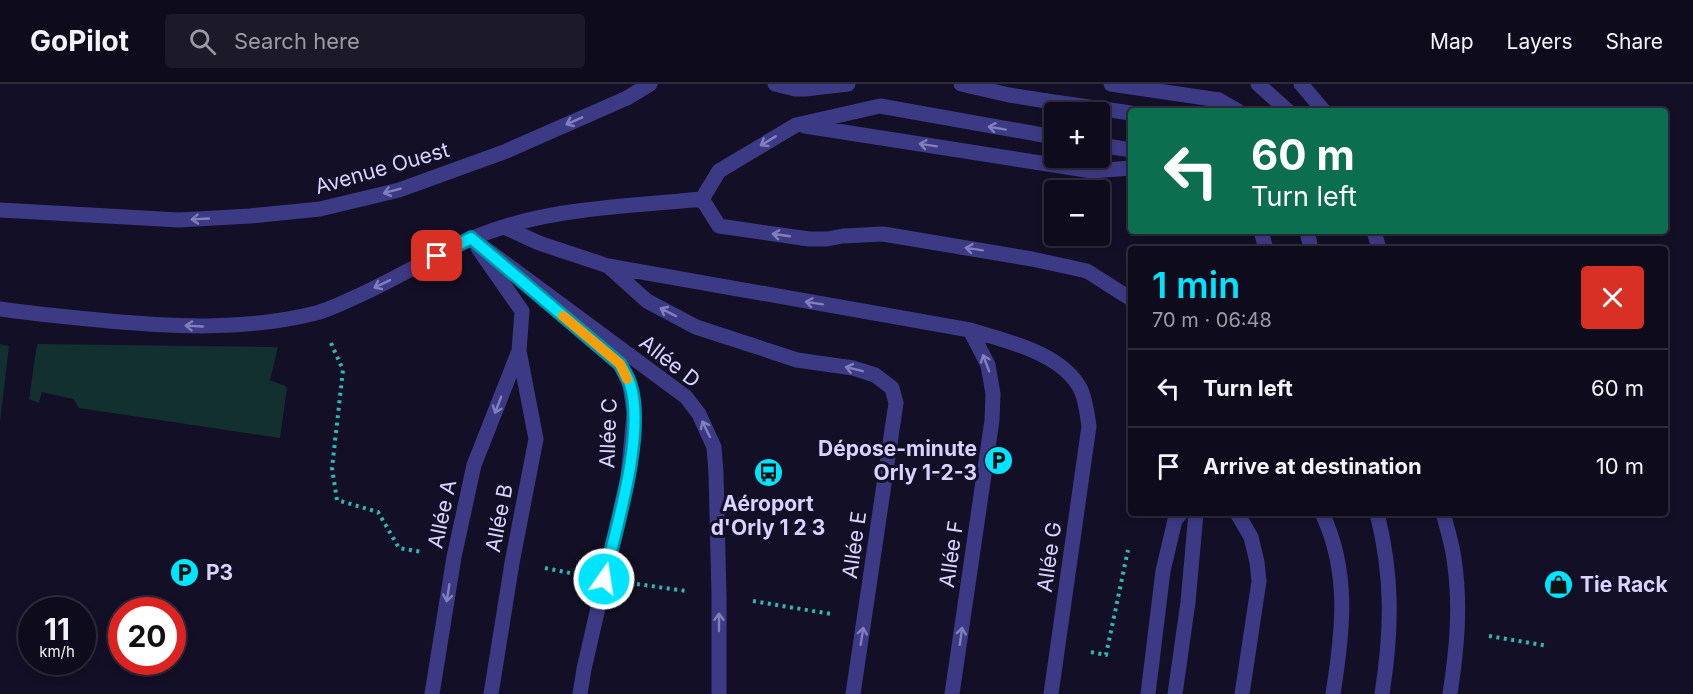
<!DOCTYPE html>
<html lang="en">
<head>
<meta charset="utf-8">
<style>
	body { margin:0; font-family:Inter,sans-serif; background:#1c1929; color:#f1f3f6; height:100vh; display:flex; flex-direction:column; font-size:22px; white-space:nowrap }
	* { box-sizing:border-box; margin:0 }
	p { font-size:20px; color:#9b9ba3 }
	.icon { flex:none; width:33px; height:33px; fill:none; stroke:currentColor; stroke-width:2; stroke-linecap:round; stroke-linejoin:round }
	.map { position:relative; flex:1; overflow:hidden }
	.sheet { position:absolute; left:1128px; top:162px; width:540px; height:270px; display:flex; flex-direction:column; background:#0e0b1c; border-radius:6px; box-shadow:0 3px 9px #0003,0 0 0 2px #2e2b3b }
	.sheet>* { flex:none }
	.top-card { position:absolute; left:1128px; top:24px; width:540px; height:126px; border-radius:6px; box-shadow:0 3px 9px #0003,0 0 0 2px #2e2b3b; background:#0b6e4f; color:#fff; overflow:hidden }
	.controls { position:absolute; left:1044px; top:18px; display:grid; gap:12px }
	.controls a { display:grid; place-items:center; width:66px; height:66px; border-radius:6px; background:#0e0b1c; box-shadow:0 3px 9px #0003,0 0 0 2px #2e2b3b; font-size:30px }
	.speed { position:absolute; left:18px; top:513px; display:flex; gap:12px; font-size:30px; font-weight:700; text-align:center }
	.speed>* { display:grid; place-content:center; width:78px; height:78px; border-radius:50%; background:#0e0b1c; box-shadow:0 3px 9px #0003,0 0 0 2px #2e2b3b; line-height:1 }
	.speed small { font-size:15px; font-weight:400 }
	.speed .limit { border:9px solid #d22; background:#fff; color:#111 }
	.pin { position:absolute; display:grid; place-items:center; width:51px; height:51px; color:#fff; margin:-26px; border-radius:12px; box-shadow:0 3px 9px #0006 }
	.me { position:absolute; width:66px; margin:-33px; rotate:13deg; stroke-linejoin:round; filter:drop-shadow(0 0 4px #0008) }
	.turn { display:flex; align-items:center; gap:21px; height:126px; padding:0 24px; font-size:27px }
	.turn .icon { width:78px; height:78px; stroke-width:2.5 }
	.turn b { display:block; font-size:42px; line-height:51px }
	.round { display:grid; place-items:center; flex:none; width:63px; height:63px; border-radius:6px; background:#1c1929 }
	.headline { display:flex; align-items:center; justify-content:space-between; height:102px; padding:0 24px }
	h1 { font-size:36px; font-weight:600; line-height:45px; color:#00e5ff }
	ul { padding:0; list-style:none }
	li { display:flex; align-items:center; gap:18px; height:78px; padding:0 24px; border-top:2px solid #2e2b3b }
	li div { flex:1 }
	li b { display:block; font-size:22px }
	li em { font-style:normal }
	header { display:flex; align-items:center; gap:36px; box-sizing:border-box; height:84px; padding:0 30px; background:#0e0b1c; border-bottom:2px solid #2e2b3b }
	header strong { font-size:28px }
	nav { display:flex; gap:33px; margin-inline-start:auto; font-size:21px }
	.search { width:420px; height:54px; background:#1c1929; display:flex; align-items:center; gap:15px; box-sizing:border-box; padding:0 21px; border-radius:6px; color:#9b9ba3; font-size:22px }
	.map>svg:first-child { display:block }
	.green { fill:#12302f }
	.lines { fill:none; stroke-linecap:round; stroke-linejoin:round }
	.path { stroke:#2fb8b0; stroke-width:4; stroke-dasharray:3 4.5; stroke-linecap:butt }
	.lane { stroke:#3d3a85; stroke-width:15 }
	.lane-bridge { stroke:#3d3a85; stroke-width:15 }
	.oneway { stroke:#837fbc }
	.route-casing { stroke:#0095a6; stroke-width:15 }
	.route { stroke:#00e5ff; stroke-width:10 }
	.slow { stroke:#f59e0b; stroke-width:10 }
	.labels { text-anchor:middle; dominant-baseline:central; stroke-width:6; stroke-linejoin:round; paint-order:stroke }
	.street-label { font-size:21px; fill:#d9d4ff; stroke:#130f26 }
	.poi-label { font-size:21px; font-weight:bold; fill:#d9d4ff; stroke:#130f26; text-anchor:start }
</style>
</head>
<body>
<header>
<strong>GoPilot</strong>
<div class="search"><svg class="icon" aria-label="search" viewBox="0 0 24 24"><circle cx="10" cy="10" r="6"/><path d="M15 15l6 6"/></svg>Search here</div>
<nav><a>Map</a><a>Layers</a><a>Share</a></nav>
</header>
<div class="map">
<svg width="1693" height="610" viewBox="0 0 1693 610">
	<rect width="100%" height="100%" fill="#130f26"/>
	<!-- green -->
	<path class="green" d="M0,260L9,262L0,338Z
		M37,260L278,263L270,296L287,303L280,354L79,324L73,315L42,308L39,319L29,315Z"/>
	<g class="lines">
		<!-- path -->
		<path class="path" d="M331,259L343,286L332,384L337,416L378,428L399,464L422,468
			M545,484L570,489
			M637,500L686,507
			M753,517L831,530
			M1489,552L1548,562
			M1091,568L1106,571L1128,466"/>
		<!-- lane -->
		<path class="lane" d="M775,0L795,5H805L848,0
			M961,0L1009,11L1047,17
			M1258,0L1288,27
			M1301,0L1324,27
			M627,14L650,0
			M805,42L1092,87L1131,84
			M1100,61L1131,66
			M702,115L719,142L809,155H827L843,152L883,150L1032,175L1087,187L1131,215
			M702,115L719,87L796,41L880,22L1054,53
			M504,143L539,159L608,182L647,217L696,243L797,276L853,284L875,291L892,304L896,319L853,610
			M1261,147L1266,165
			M1307,147L1311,165
			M1374,147L1379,165
			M471,154L686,313L699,330L714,363L716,389L719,511V610
			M478,164L522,227L519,267L536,355L512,479L491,610
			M608,182L970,246L988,281L993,310L992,336L952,610
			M0,225C33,230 66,233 99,236C171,243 245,247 316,229C331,225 347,217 362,210C399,193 434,171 471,155C543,123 625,123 702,115
			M579,245L620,280L630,301L634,329L628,393L584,585L580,610
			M970,246C1006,257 1063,269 1081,306C1086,317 1087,330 1089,342L1051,610
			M1237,429L1251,453L1257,478L1259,497L1242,610
			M1322,429C1350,488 1343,547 1333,610
			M1377,429C1393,493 1392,546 1382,610
			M432,610L454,473L474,381L519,267
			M1148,610L1163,487L1175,436L1181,429
			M1175,610L1188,518L1196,429"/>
		<!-- lane-bridge -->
		<path class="lane-bridge" d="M1111,0L1219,16L1238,27
			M1047,17L1131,29
			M0,126L179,136L250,132L320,125L399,106L504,68L627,14
			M1443,429C1447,444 1452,459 1454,475C1461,521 1457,564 1450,610"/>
	</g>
	<!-- one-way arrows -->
	<defs><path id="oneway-shaft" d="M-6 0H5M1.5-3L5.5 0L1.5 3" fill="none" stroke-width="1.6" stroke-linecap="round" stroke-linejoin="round" transform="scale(1.5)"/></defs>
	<g class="oneway">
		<use href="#oneway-shaft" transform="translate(574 37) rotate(156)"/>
		<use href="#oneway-shaft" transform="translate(997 44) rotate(-170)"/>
		<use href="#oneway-shaft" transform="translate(768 57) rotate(149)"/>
		<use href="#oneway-shaft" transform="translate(928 61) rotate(-171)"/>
		<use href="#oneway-shaft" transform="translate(392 107) rotate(165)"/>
		<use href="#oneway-shaft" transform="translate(200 135) rotate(177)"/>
		<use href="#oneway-shaft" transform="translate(781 151) rotate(-172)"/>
		<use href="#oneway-shaft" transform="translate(974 165) rotate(-171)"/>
		<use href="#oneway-shaft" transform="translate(382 200) rotate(154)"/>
		<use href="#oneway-shaft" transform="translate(814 219) rotate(-171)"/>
		<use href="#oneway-shaft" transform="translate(668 228) rotate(-153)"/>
		<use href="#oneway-shaft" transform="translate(194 242) rotate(-177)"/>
		<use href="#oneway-shaft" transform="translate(986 279) rotate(-111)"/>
		<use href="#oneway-shaft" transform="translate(854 285) rotate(-166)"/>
		<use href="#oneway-shaft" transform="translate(498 321) rotate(111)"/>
		<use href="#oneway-shaft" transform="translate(706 345) rotate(-116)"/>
		<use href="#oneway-shaft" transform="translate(448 509) rotate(99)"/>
		<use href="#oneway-shaft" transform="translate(719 538) rotate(-90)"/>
		<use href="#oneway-shaft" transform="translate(862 552) rotate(-81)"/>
		<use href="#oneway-shaft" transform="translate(961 552) rotate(-82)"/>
	</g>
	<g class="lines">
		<defs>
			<path id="route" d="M437,172L471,154L620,280C623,286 628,293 630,300C646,348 616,445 604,495"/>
		</defs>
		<!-- route casing -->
		<use href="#route" class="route-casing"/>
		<!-- route -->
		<use href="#route" class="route"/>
		<!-- slow -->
		<path class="slow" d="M563,232L620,280L627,295"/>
	</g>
	<!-- icons -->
	<defs>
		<symbol id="parking-disc" viewBox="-11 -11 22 22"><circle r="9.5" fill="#00e5ff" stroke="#130f26"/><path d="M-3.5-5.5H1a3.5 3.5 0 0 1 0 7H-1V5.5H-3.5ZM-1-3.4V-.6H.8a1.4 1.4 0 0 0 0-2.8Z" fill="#111"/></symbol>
		<symbol id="bus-disc" viewBox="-11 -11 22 22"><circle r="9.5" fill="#00e5ff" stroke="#130f26"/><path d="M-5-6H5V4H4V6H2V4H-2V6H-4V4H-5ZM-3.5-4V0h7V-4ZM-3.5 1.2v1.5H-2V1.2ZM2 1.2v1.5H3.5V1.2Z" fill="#111"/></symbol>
		<symbol id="shop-disc" viewBox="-11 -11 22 22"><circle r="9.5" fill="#00e5ff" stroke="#130f26"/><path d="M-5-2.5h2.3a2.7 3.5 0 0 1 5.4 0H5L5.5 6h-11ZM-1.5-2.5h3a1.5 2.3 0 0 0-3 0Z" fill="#111"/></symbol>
	</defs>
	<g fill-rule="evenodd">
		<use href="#parking-disc" x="982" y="360" width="33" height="33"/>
		<use href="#bus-disc" x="752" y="372" width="33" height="33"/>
		<use href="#parking-disc" x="168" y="472" width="33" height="33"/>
		<use href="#shop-disc" x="1542" y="484" width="33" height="33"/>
	</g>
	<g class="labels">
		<!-- street labels -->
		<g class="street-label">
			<text transform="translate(382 84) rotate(-16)">Avenue Ouest</text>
			<text transform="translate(670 277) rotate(38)">Allée D</text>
			<text transform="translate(608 349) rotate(-88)">Allée C</text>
			<text transform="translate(442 430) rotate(-78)">Allée A</text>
			<text transform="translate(499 434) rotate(-79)">Allée B</text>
			<text transform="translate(854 461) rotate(-82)">Allée E</text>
			<text transform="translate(951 470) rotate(-82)">Allée F</text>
			<text transform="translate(1049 473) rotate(-82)">Allée G</text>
		</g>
		<!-- poi labels -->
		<g class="poi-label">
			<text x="977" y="364" text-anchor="end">Dépose-minute<tspan x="977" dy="24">Orly 1-2-3</tspan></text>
			<text x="768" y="419" text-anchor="middle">Aéroport<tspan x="768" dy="24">d'Orly 1 2 3</tspan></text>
			<text x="206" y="488">P3</text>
			<text x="1580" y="500">Tie Rack</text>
		</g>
	</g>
</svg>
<div class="controls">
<a>+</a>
<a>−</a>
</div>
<div class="speed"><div>11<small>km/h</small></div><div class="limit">20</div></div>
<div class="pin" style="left:437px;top:172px;background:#d93025"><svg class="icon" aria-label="arrive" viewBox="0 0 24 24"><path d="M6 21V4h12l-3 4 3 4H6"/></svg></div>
<svg class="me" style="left:604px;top:495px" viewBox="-20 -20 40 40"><circle r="17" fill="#00e5ff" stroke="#fff" stroke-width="3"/><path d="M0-11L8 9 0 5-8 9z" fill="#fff"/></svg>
<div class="top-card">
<div class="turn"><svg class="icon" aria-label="left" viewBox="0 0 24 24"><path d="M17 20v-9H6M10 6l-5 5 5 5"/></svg><div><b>60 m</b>Turn left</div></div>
</div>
<section class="sheet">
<div class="headline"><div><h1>1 min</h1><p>70 m · 06:48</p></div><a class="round" style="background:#d93025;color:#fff"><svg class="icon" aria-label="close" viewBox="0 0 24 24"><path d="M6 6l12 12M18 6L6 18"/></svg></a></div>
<ul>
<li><svg class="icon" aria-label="left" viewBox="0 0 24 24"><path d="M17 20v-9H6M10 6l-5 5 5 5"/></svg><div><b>Turn left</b></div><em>60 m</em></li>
<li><svg class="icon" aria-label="arrive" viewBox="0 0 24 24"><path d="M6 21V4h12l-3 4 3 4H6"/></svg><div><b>Arrive at destination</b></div><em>10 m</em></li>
</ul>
</section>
</div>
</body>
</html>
